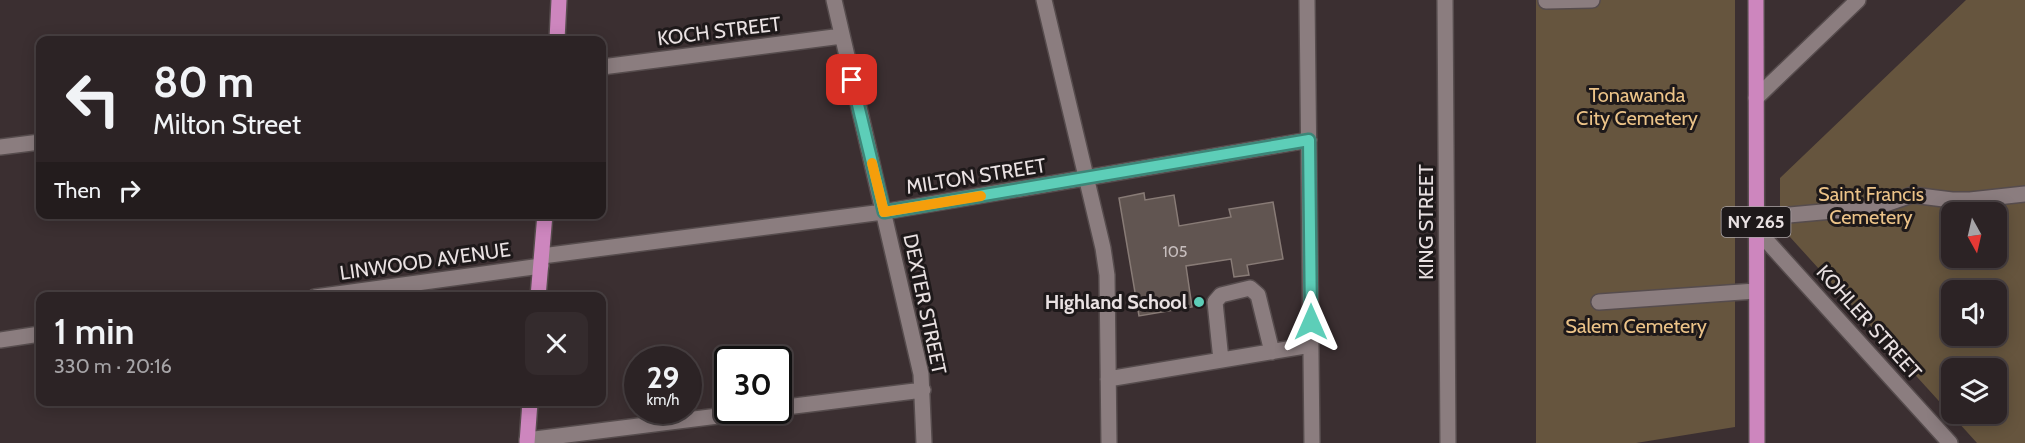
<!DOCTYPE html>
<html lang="en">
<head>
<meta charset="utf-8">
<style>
	body { margin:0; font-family:Cabin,sans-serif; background:#342b2d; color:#f1f3f6; height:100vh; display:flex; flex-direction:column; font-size:22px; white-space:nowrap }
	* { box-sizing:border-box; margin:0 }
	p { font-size:20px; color:#a6a4a7 }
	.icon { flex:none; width:33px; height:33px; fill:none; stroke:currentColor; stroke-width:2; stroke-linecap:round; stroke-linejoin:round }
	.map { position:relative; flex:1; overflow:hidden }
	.sheet { position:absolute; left:36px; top:292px; width:570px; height:114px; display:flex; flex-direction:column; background:#2c2325; border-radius:12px; box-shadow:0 3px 15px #0003,0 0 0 2px #484042 }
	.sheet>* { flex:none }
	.top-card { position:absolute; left:36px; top:36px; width:570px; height:183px; border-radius:12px; box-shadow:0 3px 15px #0003,0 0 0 2px #484042; background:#2c2325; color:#f1f3f6; overflow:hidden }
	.needle { width:39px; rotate:172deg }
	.tools { position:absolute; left:1941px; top:202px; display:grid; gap:12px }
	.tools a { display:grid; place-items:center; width:66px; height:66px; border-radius:12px; background:#2c2325; box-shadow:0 3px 15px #0003,0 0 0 2px #484042; font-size:30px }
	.speed { position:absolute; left:624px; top:346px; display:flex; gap:12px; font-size:30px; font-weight:700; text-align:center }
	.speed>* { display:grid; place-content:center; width:78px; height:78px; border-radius:50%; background:#2c2325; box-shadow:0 3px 15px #0003,0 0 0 2px #484042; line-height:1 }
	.speed small { font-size:15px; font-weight:400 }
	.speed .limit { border:3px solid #111; border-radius:9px; background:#fff; color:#111 }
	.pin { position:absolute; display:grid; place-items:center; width:51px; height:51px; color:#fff; margin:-26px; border-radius:12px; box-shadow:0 3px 9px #0006 }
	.me { position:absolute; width:66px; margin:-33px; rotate:0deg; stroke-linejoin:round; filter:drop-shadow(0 0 4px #0008) }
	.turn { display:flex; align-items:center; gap:21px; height:126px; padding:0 18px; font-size:27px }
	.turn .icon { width:78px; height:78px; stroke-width:2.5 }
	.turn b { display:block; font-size:42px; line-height:51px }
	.then { display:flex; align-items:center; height:57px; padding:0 18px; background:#0003; gap:12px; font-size:22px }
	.round { display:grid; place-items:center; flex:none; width:63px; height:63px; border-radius:12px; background:#342b2d }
	.head { display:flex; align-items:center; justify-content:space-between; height:102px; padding:0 18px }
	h1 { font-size:36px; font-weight:600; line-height:45px }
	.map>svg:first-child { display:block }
	.green { fill:#66553e; fill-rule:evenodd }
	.building { fill:#615551; stroke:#887b76; stroke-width:1.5 }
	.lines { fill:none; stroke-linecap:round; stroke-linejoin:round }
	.minor-casing { stroke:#564c4d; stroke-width:18 }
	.major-casing { stroke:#564c4d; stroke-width:18 }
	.minor { stroke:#8b7d7f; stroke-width:15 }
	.major { stroke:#cd86be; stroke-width:15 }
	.route-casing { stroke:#3c8678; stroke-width:15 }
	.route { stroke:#5dceb8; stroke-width:10 }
	.slow { stroke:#f59e0b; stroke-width:10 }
	.poi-dot { fill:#5dceb8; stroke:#1e191a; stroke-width:2 }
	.labels { text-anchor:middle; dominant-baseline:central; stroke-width:6; stroke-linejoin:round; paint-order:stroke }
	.number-label { font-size:16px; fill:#c7bebe }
	.shield { fill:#1e191a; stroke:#aca5a6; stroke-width:1.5 }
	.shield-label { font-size:18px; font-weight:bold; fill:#e9e1e2 }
	.street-label { font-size:20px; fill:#e9e1e2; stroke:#1e191a }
	.park-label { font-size:20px; fill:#ecc388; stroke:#1e191a }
	.poi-label { font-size:20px; font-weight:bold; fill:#e9e1e2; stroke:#1e191a; text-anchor:end }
</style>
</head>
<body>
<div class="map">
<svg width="2025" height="443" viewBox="0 0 2025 443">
	<rect width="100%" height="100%" fill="#3b2f31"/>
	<!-- green -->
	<path class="green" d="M1536,0H1735V427L1636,443H1536Z
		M1966,0H2025V443H1977L1780,226V178ZM1952,213H1996V258H1952ZM1952,291H1996V336H1952ZM1952,369H1996V414H1952Z"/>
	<!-- building -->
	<path class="building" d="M1144,193L1145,200L1174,195L1179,226L1231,217L1229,209L1273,202L1283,259L1247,265L1249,275L1234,277L1231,259L1186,266L1192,307L1139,316L1119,198Z"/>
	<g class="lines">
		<defs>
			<path id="minor" d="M834,0L921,374L924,443
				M1044,0L1103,248L1107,275L1109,443
				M1307,0L1312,443
				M1445,0L1448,443
				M1546,1L1592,0
				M602,67L842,36
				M1756,98L1858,0
				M0,147L40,142
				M1756,218L1877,207L1912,195L1952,200H1970L2025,194
				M1756,229L1950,443
				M542,256L883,212L1309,140
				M315,297L541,266
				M1599,302L1756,291
				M0,340L40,334
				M1221,360L1215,302L1221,295L1250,288L1258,295L1272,352
				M1108,379L1311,345
				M778,408L923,390
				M527,440L758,411"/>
			<path id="major" d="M1756,0L1757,443
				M557,40L559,0
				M538,297L545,214
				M527,443L530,402"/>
		</defs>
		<!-- minor casing -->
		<use href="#minor" class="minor-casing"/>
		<!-- major casing -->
		<use href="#major" class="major-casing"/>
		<!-- minor -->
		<use href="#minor" class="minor"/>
		<!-- major -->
		<use href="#major" class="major"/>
	</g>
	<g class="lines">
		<defs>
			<path id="route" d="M852,80L884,212L1309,140L1311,322"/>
		</defs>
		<!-- route casing -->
		<use href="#route" class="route-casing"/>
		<!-- route -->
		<use href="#route" class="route"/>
		<!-- slow -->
		<path class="slow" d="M872,163L884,212L981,196"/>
	</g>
	<!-- markers -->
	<circle class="poi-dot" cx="1199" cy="302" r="6"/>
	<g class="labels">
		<!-- number labels -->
		<g class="number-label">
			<text x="1175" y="251">105</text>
		</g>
		<!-- shield labels -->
		<rect class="shield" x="1721.5" y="207" width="69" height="30" rx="4.5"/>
		<g class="shield-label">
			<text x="1756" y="222">NY 265</text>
		</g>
		<!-- street labels -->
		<g class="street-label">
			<text transform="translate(719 31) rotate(-7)">KOCH STREET</text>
			<text transform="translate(976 176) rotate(-9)">MILTON STREET</text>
			<text transform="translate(1426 222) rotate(-90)">KING STREET</text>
			<text transform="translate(425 261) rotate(-8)">LINWOOD AVENUE</text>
			<text transform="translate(925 304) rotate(78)">DEXTER STREET</text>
			<text transform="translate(1869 322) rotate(48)">KOHLER STREET</text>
		</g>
		<!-- park labels -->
		<g class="park-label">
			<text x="1637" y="95">Tonawanda<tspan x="1637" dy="23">City Cemetery</tspan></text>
			<text x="1871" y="194">Saint Francis<tspan x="1871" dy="23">Cemetery</tspan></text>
			<text x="1636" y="326">Salem Cemetery</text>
		</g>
		<!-- poi labels -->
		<g class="poi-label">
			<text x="1187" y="302">Highland School</text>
		</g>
	</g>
</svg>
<div class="tools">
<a><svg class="needle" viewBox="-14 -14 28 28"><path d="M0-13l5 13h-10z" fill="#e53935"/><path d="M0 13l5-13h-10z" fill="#a6a4a7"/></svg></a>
<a><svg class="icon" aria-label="sound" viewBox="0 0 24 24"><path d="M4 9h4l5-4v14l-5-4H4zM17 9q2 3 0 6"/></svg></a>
<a><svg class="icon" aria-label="layers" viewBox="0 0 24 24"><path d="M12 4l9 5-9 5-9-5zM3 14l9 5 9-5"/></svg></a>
</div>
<div class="speed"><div>29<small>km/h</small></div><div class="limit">30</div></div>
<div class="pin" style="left:852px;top:80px;background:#d93025"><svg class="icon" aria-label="arrive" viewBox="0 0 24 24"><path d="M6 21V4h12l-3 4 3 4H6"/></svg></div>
<svg class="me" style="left:1311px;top:322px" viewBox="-20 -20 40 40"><path d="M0-17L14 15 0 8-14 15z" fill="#5dceb8" stroke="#fff" stroke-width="4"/></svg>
<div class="top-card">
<div class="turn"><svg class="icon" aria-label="left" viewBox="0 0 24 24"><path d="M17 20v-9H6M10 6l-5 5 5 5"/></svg><div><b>80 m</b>Milton Street</div></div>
<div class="then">Then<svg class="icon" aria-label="right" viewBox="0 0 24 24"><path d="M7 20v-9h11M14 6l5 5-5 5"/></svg></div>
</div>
<section class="sheet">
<div class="head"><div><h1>1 min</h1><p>330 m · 20:16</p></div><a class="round"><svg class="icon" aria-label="close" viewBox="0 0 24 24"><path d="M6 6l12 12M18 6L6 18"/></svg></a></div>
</section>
</div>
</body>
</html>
